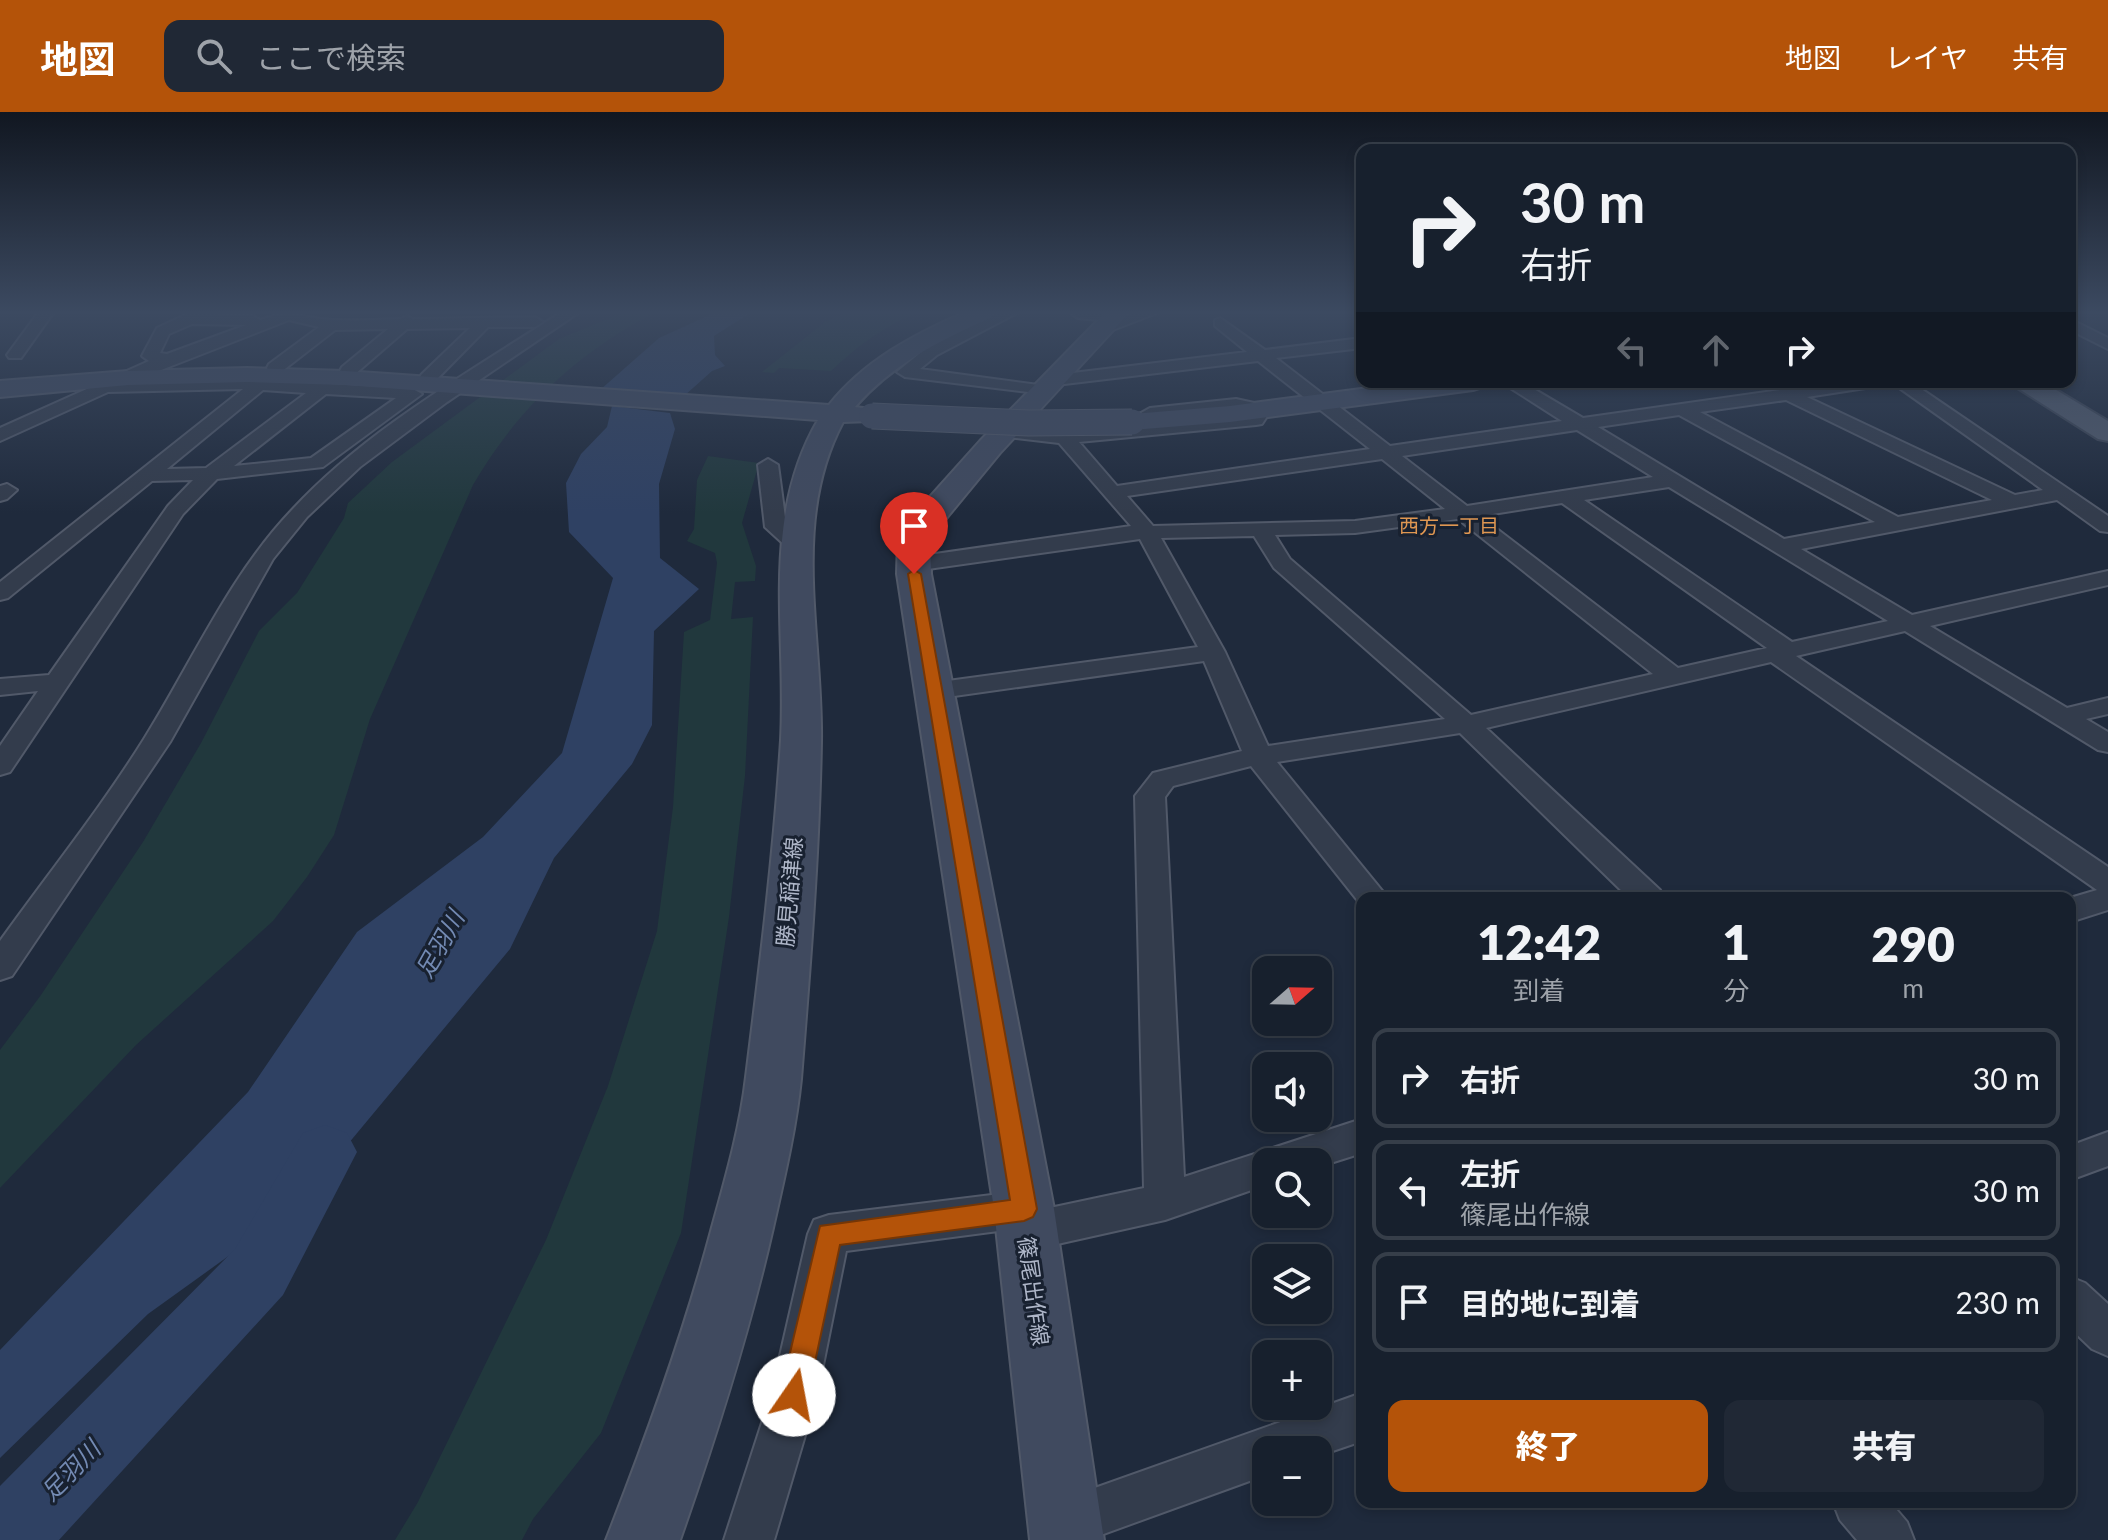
<!DOCTYPE html>
<html lang="ja">
<head>
<meta charset="utf-8">
<style>
	body { margin:0; font-family:Lato,"Noto Sans JP",sans-serif; background:#202835; color:#f1f3f6; height:100vh; display:flex; flex-direction:column; font-size:30px; white-space:nowrap }
	* { box-sizing:border-box; margin:0 }
	p { font-size:26px; color:#9ea3aa }
	.icon { flex:none; width:44px; height:44px; fill:none; stroke:currentColor; stroke-width:2; stroke-linecap:round; stroke-linejoin:round }
	.map { position:relative; flex:1; overflow:hidden }
	.details { position:absolute; left:1356px; top:780px; width:720px; height:616px; display:flex; flex-direction:column; background:#17202d; border-radius:16px; box-shadow:0 4px 12px #0003,0 0 0 2px #363e49 }
	.details>* { flex:none }
	.guide { position:absolute; left:1356px; top:32px; width:720px; height:244px; border-radius:16px; box-shadow:0 4px 12px #0003,0 0 0 2px #363e49; background:#17202d; color:#f1f3f6; overflow:hidden }
	.needle { width:52px; rotate:70deg }
	.controls { position:absolute; left:1252px; top:844px; display:grid; gap:16px }
	.controls a { display:grid; place-items:center; width:80px; height:80px; border-radius:16px; background:#17202d; box-shadow:0 4px 12px #0003,0 0 0 2px #363e49; font-size:40px }
	.pin { position:absolute; display:grid; place-items:center; width:68px; height:68px; color:#fff; margin:-82px -34px; border-radius:50% 50% 50% 0; rotate:-45deg; box-shadow:0 0 8px #0007 }
	.pin .icon { rotate:45deg }
	.me { position:absolute; width:88px; margin:-44px; rotate:12deg; stroke-linejoin:round; filter:drop-shadow(0 0 6px #0008) }
	.turn { display:flex; align-items:center; gap:28px; height:168px; padding:0 32px; font-size:36px }
	.turn .icon { width:104px; height:104px; stroke-width:2.5 }
	.turn b { display:block; font-size:56px; line-height:68px }
	.lanes { display:flex; align-items:center; height:76px; padding:0 32px; background:#0003; justify-content:center; gap:40px; direction:ltr }
	.lanes .off { opacity:.35 }
	.eta { display:flex; justify-content:space-evenly; align-items:center; height:136px; text-align:center }
	.eta b { font-size:48px; font-weight:800; line-height:56px }
	.action { display:flex; gap:16px; margin-top:auto; padding:16px 32px }
	.action a { flex:1; height:92px; border-radius:16px; background:#b45309; color:#fff; font-size:32px; font-weight:800; line-height:92px; text-align:center }
	.action a+a { background:#202835; color:#f1f3f6 }
	ul { padding:0; list-style:none }
	li { display:flex; align-items:center; gap:24px; height:100px; margin:0 16px 12px; padding:0 16px; border:4px solid #363e49; border-radius:16px }
	li div { flex:1 }
	li b { display:block; font-size:30px }
	li em { font-style:normal }
	header { display:flex; align-items:center; gap:48px; box-sizing:border-box; height:112px; padding:0 40px; background:#b45309; color:#fff }
	header strong { font-size:38px }
	nav { display:flex; gap:44px; margin-inline-start:auto; font-size:28px }
	.search { width:560px; height:72px; background:#202835; display:flex; align-items:center; gap:20px; box-sizing:border-box; padding:0 28px; border-radius:16px; color:#9ea3aa; font-size:30px }
	.map>svg:first-child { display:block }
	.green { fill:#21383d }
	.water { fill:#2f4163 }
	.lines { fill:none; stroke-linecap:round; stroke-linejoin:round }
	.river { fill:#2f4163; fill-rule:evenodd }
	.minor-casing { stroke:#515969; stroke-width:4 }
	.secondary-casing { stroke:#515969; stroke-width:4 }
	.primary-casing { stroke:#3c4555; stroke-width:4 }
	.minor { fill:#333c4c; fill-rule:evenodd }
	.secondary { fill:#404a5f; fill-rule:evenodd }
	.primary { fill:#515b6c; fill-rule:evenodd }
	.secondary-bridge-casing { stroke:#515969; stroke-width:27; stroke-linecap:butt }
	.secondary-bridge { stroke:#404a5f; stroke-width:25 }
	.route { fill:#b45309; stroke:#753606; stroke-width:2 }
	.labels { text-anchor:middle; dominant-baseline:central; stroke-width:6; stroke-linejoin:round; paint-order:stroke }
	.far-neighbourhood-label { font-size:20px; fill:#df9752; stroke:#182130 }
	.street-label { font-size:22px; fill:#aeb6c8; stroke:#182130 }
	.water-label { font-size:24px; font-style:italic; fill:#738ab3; stroke:#182130 }
</style>
</head>
<body>
<header>
<strong>地図</strong>
<div class="search"><svg class="icon" aria-label="search" viewBox="0 0 24 24"><circle cx="10" cy="10" r="6"/><path d="M15 15l6 6"/></svg>ここで検索</div>
<nav><a>地図</a><a>レイヤ</a><a>共有</a></nav>
</header>
<div class="map">
<svg width="2108" height="1428" viewBox="0 0 2108 1428">
	<rect width="100%" height="100%" fill="#1f2a3c"/>
	<!-- green -->
	<path class="green" d="M622,201H654C576,242 517,297 473,373L370,607L334,723L307,765L273,809L136,933L0,1076V938L41,883L143,730L201,631L259,519L297,481L344,406L348,391L392,350L559,227Z
		M844,201H917C884,214 856,235 831,259L779,256L774,261L762,260L825,210Z
		M708,344L759,351L742,411L756,454L755,469L735,470L731,507L753,505L745,664L729,805L681,1121L601,1321L533,1407L522,1428H395L418,1390L546,1128L608,974L657,819L673,695L684,520L710,508L717,451L715,441L687,429L694,417L697,368Z"/>
	<!-- water -->
	<path class="water" d="M714,201H750L714,224L715,243L725,254L712,259L684,284L600,278L659,226Z
		M612,294L670,301L675,317L659,372L660,446L699,477L654,519L652,613L632,652L554,746L510,837L294,1097L148,1202L0,1346V1238L248,980L357,820L483,725L562,641L613,466L569,420L566,371L581,342L607,315Z"/>
	<g class="lines">
		<!-- river -->
		<path class="river" d="M325,1013L347,1021L357,1040L283,1183L59,1428H0V1374L235,1137L303,1021Z"/>
		<defs>
			<path id="minor" d="M38,201H53L21,246H9L7,243Z
				M189,201L253,204L260,208C292,196 304,207 335,208C357,209 378,208 400,207L407,204L413,207L535,205L543,210L535,215H488L434,270H422L419,266L422,262L470,216L407,217L354,263L348,264L340,259L342,255L388,217L335,218L281,260H269L267,256L269,252L319,215L289,208L133,269L231,266L413,277L422,282L323,355L217,367L183,402L10,660L0,663V634L38,579L0,583V567L49,563L168,394L193,368L152,369L8,486L0,488V470L243,277L108,280L0,329V316L149,249L142,244L157,216ZM192,212L246,213L167,242L160,241L169,222ZM263,278L306,281L206,356L167,357ZM326,282L396,286L311,346L234,354Z
				M560,201H578L447,290L360,355L307,405L273,447L170,630L12,864L0,868V829C48,762 101,696 144,627C192,550 229,464 292,398C367,317 468,261 560,201Z
				M997,201H1017L937,243L920,257L1046,274L1055,279L1052,283L905,265L897,260L925,237Z
				M1071,201H1118L1121,205L1134,201H1157L1105,221L1097,216L1110,209L1078,206Z
				M1220,206L1265,238L1362,226V236L1276,246L1390,334L1562,309L1501,270H1522L1583,306L1836,270H1881L1872,275L1807,285L2015,383L2043,378L1891,270H1911L2108,404V420L2100,419L2057,388L1801,437L1912,503L2108,459V473L1930,514L2067,596L2108,586V602L2086,607L2108,620V640L2098,638L1905,519L1796,544L2108,755V798L2070,810V786L2097,778L1771,550L1486,616L1660,778L1665,786H1629L1460,621L1277,650L1388,786H1362V794L1251,654L1173,674L1165,685L1184,1065L1362,1007V1041L1318,1055V1050H1266V1073L1165,1108L1026,1139L1011,1133L1006,1118L846,1139L817,1283L774,1428H724L771,1283L808,1122L814,1108L829,1103L1024,1079L1039,1084L1045,1097L1144,1076L1135,684L1153,661L1242,639L1204,549L933,587L924,585L920,579L924,573L933,571L1198,535L1140,427L914,459L903,452L914,445L1131,414L1059,331L998,324L996,320L998,316L1005,314L1065,320L1250,303L1251,301L1236,297L1150,306L1141,301L1150,296L1236,287L1268,294L1271,298L1262,312L1256,313L1079,330L1117,374L1370,337L1258,249L1056,273L1047,268L1056,263L1247,240L1215,214V208ZM1786,288L1992,388L1898,405L1700,300ZM1679,303L1875,410L1784,427L1598,315ZM1577,318L1653,365L1467,394L1402,344ZM1382,347L1445,397L1355,409L1153,414L1127,384ZM1669,375L1888,509L1792,530L1584,388ZM1562,391L1767,536L1678,556L1480,404ZM1458,407L1653,562L1471,603L1290,447L1275,423L1355,421ZM1254,424L1274,456L1445,607L1268,634L1225,540L1161,426Z
				M2070,207L2108,226V237L2070,218Z
				M768,347L778,353L786,413L807,431L804,436H788L765,415L758,353Z
				M7,372L17,378L7,387L0,389V374Z
				M2108,1020V1054L2070,1068V1034Z
				M2070,1165L2085,1171L2108,1192V1244L2092,1237L2070,1216Z
				M1362,1281V1329L1318,1344V1338H1266V1363L1087,1428H1047L1040,1411L1047,1393Z
				M1833,1390H1890L1907,1410L1914,1428H1857L1840,1408Z"/>
			<path id="secondary" d="M963,201H993L990,206C940,228 891,253 855,295L871,297L875,303L871,309L843,310C790,409 823,523 821,630C819,742 810,855 801,967C796,1017 784,1067 773,1116C749,1222 716,1325 680,1428H606C646,1326 683,1224 711,1119C725,1068 740,1017 746,965C760,853 774,740 781,628C787,518 760,408 818,308L345,273L247,270L128,273L0,285V269L128,259L247,256L345,259L829,293C864,249 913,223 963,201Z
				M1105,201H1129L1000,341L930,426L931,462L1054,1097L1104,1428H1030L994,1097L897,462L898,426L911,406L980,329Z
				M1415,270H1486L1482,275L1473,278L1230,310L1132,318L1123,316L1119,310L1123,304L1132,302L1230,294Z"/>
			<path id="primary" d="M2012,270H2043L2108,309V329L2098,327L2016,275Z"/>
		</defs>
		<!-- minor casing -->
		<use href="#minor" class="minor-casing"/>
		<!-- secondary casing -->
		<use href="#secondary" class="secondary-casing"/>
		<!-- primary casing -->
		<use href="#primary" class="primary-casing"/>
		<!-- minor -->
		<use href="#minor" class="minor"/>
		<!-- secondary -->
		<use href="#secondary" class="secondary"/>
		<!-- primary -->
		<use href="#primary" class="primary"/>
		<defs>
			<path id="secondary-bridge" d="M872,304L1029,311L1132,310"/>
		</defs>
		<!-- secondary-bridge casing -->
		<use href="#secondary-bridge" class="secondary-bridge-casing"/>
		<!-- secondary-bridge -->
		<use href="#secondary-bridge" class="secondary-bridge"/>
	</g>
	<!-- sky -->
	<linearGradient id="sky" x2="0" y2="1"><stop stop-color="#111721"/><stop offset="0.5" stop-color="#3c4a61"/><stop offset="1" stop-color="#3c4a61" stop-opacity="0"/></linearGradient>
	<rect width="2108" height="401" fill="url(#sky)"/>
	<!-- route -->
	<path class="route" d="M914,458L921,462L1037,1097L1033,1105L1024,1109L840,1133L808,1283L804,1293L794,1297L784,1293L780,1283L820,1114L1010,1088L908,462Z"/>
	<g class="labels">
		<!-- far-neighbourhood labels -->
		<g class="far-neighbourhood-label">
			<text x="1449" y="413">西方一丁目</text>
		</g>
		<!-- street labels -->
		<g class="street-label">
			<text transform="translate(789 780) rotate(-85)">勝見稲津線</text>
			<text transform="translate(1034 1179) rotate(82)">篠尾出作線</text>
		</g>
		<!-- water labels -->
		<g class="water-label">
			<text transform="translate(439 832) rotate(-61)">足羽川</text>
			<text transform="translate(70 1358) rotate(-46)">足羽川</text>
		</g>
	</g>
</svg>
<div class="controls">
<a><svg class="needle" viewBox="-14 -14 28 28"><path d="M0-13l5 13h-10z" fill="#e53935"/><path d="M0 13l5-13h-10z" fill="#9ea3aa"/></svg></a>
<a><svg class="icon" aria-label="sound" viewBox="0 0 24 24"><path d="M4 9h4l5-4v14l-5-4H4zM17 9q2 3 0 6"/></svg></a>
<a><svg class="icon" aria-label="search" viewBox="0 0 24 24"><circle cx="10" cy="10" r="6"/><path d="M15 15l6 6"/></svg></a>
<a><svg class="icon" aria-label="layers" viewBox="0 0 24 24"><path d="M12 4l9 5-9 5-9-5zM3 14l9 5 9-5"/></svg></a>
<a>+</a>
<a>−</a>
</div>
<div class="pin" style="left:914px;top:462px;background:#d93025"><svg class="icon" aria-label="arrive" viewBox="0 0 24 24"><path d="M6 21V4h12l-3 4 3 4H6"/></svg></div>
<svg class="me" style="left:794px;top:1283px" viewBox="-20 -20 40 40"><circle r="19" fill="#fff"/><path d="M0-13L10 11 0 6-10 11z" fill="#b45309"/></svg>
<div class="guide">
<div class="turn"><svg class="icon" aria-label="right" viewBox="0 0 24 24"><path d="M7 20v-9h11M14 6l5 5-5 5"/></svg><div><b>30 m</b>右折</div></div>
<div class="lanes"><svg class="icon off" aria-label="left" viewBox="0 0 24 24"><path d="M17 20v-9H6M10 6l-5 5 5 5"/></svg><svg class="icon off" aria-label="ahead" viewBox="0 0 24 24"><path d="M12 20V5M6 11l6-6 6 6"/></svg><svg class="icon" aria-label="right" viewBox="0 0 24 24"><path d="M7 20v-9h11M14 6l5 5-5 5"/></svg></div>
</div>
<section class="details">
<div class="eta">
<div><b>12:42</b><p>到着</p></div>
<div><b>1</b><p>分</p></div>
<div><b>290</b><p>m</p></div>
</div>
<ul>
<li><svg class="icon" aria-label="right" viewBox="0 0 24 24"><path d="M7 20v-9h11M14 6l5 5-5 5"/></svg><div><b>右折</b></div><em>30 m</em></li>
<li><svg class="icon" aria-label="left" viewBox="0 0 24 24"><path d="M17 20v-9H6M10 6l-5 5 5 5"/></svg><div><b>左折</b><p>篠尾出作線</p></div><em>30 m</em></li>
<li><svg class="icon" aria-label="arrive" viewBox="0 0 24 24"><path d="M6 21V4h12l-3 4 3 4H6"/></svg><div><b>目的地に到着</b></div><em>230 m</em></li>
</ul>
<div class="action"><a>終了</a><a>共有</a></div>
</section>
</div>
</body>
</html>
